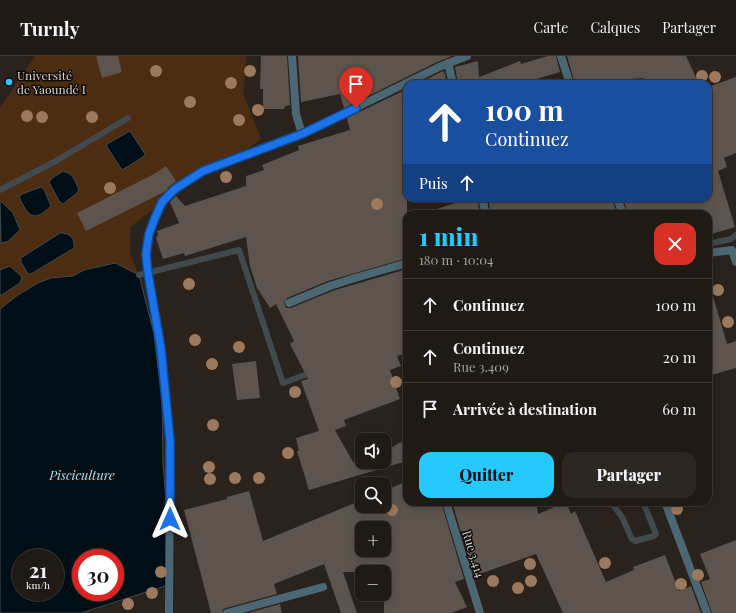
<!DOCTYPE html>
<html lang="fr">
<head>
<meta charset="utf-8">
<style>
	body { margin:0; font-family:"Playfair Display",serif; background:#2d2722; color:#f1f3f6; height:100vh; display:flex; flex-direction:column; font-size:15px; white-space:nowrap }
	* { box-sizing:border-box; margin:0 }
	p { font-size:13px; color:#a2a1a0 }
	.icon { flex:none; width:22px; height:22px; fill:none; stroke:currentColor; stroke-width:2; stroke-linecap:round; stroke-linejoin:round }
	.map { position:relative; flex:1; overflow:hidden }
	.panel { position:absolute; left:403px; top:154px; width:309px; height:296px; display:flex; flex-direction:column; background:#201a15; border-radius:12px; box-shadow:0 2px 10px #0003,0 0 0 1px #3d3834 }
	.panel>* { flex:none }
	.banner { position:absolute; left:403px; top:24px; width:309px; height:122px; border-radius:12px; box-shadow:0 2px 10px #0003,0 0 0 1px #3d3834; background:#1a4fa0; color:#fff; overflow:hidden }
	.tools { position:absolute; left:355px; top:377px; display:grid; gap:8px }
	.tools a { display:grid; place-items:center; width:36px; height:36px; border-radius:8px; background:#201a15; box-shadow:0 2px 10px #0003,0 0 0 1px #3d3834; font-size:20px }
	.speed { position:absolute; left:12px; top:493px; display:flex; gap:8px; font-size:20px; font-weight:700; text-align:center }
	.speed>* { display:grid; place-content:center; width:52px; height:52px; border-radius:50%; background:#201a15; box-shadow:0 2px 10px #0003,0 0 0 1px #3d3834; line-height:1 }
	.speed small { font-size:10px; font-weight:400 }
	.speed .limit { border:6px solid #d22; background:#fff; color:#111 }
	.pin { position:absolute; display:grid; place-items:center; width:34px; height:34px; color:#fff; margin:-41px -17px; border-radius:50% 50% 50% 0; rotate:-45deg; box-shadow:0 0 4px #0007 }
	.pin .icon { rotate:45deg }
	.me { position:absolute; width:44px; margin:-22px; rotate:0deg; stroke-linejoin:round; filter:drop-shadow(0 0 3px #0008) }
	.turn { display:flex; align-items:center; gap:14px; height:84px; padding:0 16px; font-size:18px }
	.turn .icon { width:52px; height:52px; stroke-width:2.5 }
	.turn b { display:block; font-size:28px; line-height:34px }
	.then { display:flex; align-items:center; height:38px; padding:0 16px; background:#0003; gap:8px; font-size:15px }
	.round { display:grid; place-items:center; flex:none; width:42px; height:42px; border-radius:12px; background:#2d2722 }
	.overview { display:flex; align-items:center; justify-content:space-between; height:68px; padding:0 16px }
	h1 { font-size:24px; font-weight:800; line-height:30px; color:#26c9fe }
	.primary-button { display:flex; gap:8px; margin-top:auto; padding:8px 16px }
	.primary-button a { flex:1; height:46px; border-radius:12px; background:#26c9fe; color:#111; font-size:16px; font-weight:800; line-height:46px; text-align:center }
	.primary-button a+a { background:#2d2722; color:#f1f3f6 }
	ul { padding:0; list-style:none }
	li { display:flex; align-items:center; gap:12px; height:52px; padding:0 16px; border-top:1px solid #3d3834 }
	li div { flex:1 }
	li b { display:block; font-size:15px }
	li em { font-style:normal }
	header { display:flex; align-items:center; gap:24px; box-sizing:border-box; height:56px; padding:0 20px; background:#201a15; border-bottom:1px solid #3d3834 }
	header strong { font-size:19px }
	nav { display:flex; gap:22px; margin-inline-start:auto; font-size:14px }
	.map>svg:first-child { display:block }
	.green { fill:#4c2d11 }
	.water { fill:#000f17; stroke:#414a4e; fill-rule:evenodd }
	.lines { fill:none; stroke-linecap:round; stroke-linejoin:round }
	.stream { stroke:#414a4e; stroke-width:6 }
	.building { fill:#5c544d; fill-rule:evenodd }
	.street { stroke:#4b6773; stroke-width:8 }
	.tree { fill:#9c785c }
	.route-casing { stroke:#114b97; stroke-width:10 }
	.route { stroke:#1a73e8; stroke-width:7 }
	.poi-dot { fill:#26c9fe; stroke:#100c0a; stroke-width:1.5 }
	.labels { text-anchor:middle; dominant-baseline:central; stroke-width:3; stroke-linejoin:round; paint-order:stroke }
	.poi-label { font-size:12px; fill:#d9d4d0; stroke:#100c0a; text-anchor:start }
	.street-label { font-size:12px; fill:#d9d4d0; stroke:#100c0a }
	.water-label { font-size:13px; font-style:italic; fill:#a5dff9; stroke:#100c0a }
</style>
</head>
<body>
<header>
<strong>Turnly</strong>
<nav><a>Carte</a><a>Calques</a><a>Partager</a></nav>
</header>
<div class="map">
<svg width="736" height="557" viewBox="0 0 736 557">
	<rect width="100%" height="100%" fill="#2a221c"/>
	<!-- green -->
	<path class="green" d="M35,0H247L243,37L261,83L234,103L187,121L184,130L130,171V198L139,219L115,207L84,214L73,220L51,222L38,227L18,239L0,253V52Z"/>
	<!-- water -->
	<path class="water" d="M130,75L145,98L143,101L122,114L107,91V88Z
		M63,115C74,118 74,124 79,134L77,137L63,148L59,145L49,126L51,123Z
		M41,131L44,133L51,150C33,167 29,161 19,141L22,138Z
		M0,146H2L13,157L20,174L7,186L1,187Z
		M60,177C70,177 75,182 74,192L31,218H28L21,206V202Z
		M115,207L139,219L154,278L162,343L163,408L170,491L168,529L81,557H0V253L18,239L38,227L51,222L73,220L84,214ZM21,502H55V536H21ZM81,502H115V536H81Z
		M10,210L22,221L20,227L0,240V214Z"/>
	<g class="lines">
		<!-- stream -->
		<path class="stream" d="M0,134L56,105L128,62
			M708,188L731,183L736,179
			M139,219L239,194L283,327L313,316
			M615,446L614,448V450L622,461L632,483L635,485L654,480L656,478L643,446"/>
	</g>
	<!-- building -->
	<path class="building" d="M96,0H118L122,16L102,22Z
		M261,0H287L290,49L285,50L284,53H263V33H260Z
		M298,0H452L437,6L344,52L340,38L301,46Z
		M548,0H556L560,16L520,28H458L455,11L478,5L479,21L520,5L521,8Z
		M567,0H686L699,28H645L643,22L599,26V28H575Z
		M444,15L447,28H417L441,16Z
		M736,21V97L724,102L727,111L718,115L735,171L708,179V158H628L623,142H708V31Z
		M407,33V202L328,225L287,242L284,247L286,252H291L332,235L407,213V297L397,300L401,310L390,314L400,343L344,364L346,370L335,374L353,406H384V396L401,386L407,395V405L309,434L297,395H299L296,382L319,375L301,325L308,323L290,288L294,285L276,248L270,252L257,232L250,210L246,181L185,200L184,197L163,203L156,182L158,179L157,175L179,167L170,146L176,140L185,150L246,130V120L264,114L262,109L299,94L298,90L350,74L347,62Z
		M166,110L176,125L167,132L168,133L164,136L86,175L77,157L156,117Z
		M470,142H477L480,158H431V155Z
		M488,142H612L617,158H491Z
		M712,237L727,288L736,285V312L708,320V238Z
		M256,305L260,342L237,344L232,308Z
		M407,425V446H441L464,523L455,526L467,551L451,557H384V516H343L357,557H341L324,508L274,528L277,538L226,552L223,553L222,557H211L184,454L227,443V441L249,435L263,485L362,444V450H384V435ZM362,472H384V494H362Z
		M452,446H536L538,458L566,446L571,458L575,455L606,526L634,514L633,511L665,499L679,535L691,530L701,557H563L536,498L474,520Z
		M736,484V557H712L701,526L710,523L700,498Z
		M280,548L282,557H248Z"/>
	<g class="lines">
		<!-- street -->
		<path class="street" d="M292,0L296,58L302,78
			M561,0L570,28
			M448,7L453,28
			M482,142L486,158
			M617,142L623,158
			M708,197L732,194L736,206
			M289,247L330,230L355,222L407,207
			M446,446L480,557
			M665,446L707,557
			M169,557L170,385L161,293L148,217L146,198L149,178L162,146L175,133L203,115L302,78L439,11L467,0
			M227,557L323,531"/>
	</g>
	<!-- trees -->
	<g class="tree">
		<circle cx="156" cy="15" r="6"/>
		<circle cx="250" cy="15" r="6"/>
		<circle cx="702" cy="20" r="6"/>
		<circle cx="715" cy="21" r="6"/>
		<circle cx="231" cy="27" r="6"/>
		<circle cx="190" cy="46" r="6"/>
		<circle cx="258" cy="54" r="6"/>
		<circle cx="27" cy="60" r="6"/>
		<circle cx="42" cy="61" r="6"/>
		<circle cx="92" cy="61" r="6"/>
		<circle cx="239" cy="64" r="6"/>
		<circle cx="226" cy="121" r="6"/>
		<circle cx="110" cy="132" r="6"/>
		<circle cx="377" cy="148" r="6"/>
		<circle cx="189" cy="228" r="6"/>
		<circle cx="718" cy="234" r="6"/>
		<circle cx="728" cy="266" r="6"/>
		<circle cx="195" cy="284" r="6"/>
		<circle cx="239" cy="291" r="6"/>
		<circle cx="212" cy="308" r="6"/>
		<circle cx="396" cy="326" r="6"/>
		<circle cx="295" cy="336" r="6"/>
		<circle cx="213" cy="369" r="6"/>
		<circle cx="288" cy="397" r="6"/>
		<circle cx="209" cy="411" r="6"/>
		<circle cx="235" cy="422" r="6"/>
		<circle cx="259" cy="422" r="6"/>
		<circle cx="210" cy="423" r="6"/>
		<circle cx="677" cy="453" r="6"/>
		<circle cx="392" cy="454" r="6"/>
		<circle cx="605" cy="507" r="6"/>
		<circle cx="530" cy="508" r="6"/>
		<circle cx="161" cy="516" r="6"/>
		<circle cx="698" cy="519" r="6"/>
		<circle cx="493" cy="525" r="6"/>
		<circle cx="531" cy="525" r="6"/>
		<circle cx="681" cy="528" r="6"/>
		<circle cx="518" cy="532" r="6"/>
		<circle cx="152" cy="537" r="6"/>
		<circle cx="128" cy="548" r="6"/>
	</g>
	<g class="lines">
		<defs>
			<path id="route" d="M170,463V385L161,293L148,217L146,198L149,178L155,162L162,146L175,133L203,115L302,78L356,52"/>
		</defs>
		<!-- route casing -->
		<use href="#route" class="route-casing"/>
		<!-- route -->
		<use href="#route" class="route"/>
	</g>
	<!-- markers -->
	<circle class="poi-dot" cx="9" cy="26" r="4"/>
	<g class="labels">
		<!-- poi labels -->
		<g class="poi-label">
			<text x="17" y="19">Université<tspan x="17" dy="14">de Yaoundé I</tspan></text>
		</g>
		<!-- street labels -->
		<g class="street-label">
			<text transform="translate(474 498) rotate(73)">Rue 3.414</text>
		</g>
		<!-- water labels -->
		<g class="water-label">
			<text x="82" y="418">Pisciculture</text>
		</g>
	</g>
</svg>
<div class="tools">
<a><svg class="icon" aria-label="sound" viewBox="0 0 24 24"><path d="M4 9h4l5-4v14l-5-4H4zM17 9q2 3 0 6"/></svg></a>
<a><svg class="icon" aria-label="search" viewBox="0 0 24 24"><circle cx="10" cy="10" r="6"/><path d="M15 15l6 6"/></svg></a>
<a>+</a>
<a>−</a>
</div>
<div class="speed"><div>21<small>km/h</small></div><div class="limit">30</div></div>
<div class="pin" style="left:356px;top:52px;background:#d93025"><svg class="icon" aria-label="arrive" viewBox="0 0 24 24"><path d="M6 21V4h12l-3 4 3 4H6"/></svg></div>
<svg class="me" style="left:170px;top:463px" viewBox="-20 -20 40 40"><path d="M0-17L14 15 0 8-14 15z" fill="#1a73e8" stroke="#fff" stroke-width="4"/></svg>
<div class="banner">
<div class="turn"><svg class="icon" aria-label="ahead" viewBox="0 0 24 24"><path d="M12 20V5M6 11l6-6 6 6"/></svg><div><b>100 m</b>Continuez</div></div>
<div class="then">Puis<svg class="icon" aria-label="ahead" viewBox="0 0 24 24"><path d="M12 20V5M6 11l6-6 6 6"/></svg></div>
</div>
<section class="panel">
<div class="overview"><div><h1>1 min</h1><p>180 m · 10:04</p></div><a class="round" style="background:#d93025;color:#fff"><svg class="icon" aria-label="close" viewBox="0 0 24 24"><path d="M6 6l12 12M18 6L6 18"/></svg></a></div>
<ul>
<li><svg class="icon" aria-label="ahead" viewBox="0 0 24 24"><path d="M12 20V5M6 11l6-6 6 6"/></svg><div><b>Continuez</b></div><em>100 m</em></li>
<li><svg class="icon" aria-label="ahead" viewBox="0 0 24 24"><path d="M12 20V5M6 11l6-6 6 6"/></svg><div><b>Continuez</b><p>Rue 3.409</p></div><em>20 m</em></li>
<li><svg class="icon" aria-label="arrive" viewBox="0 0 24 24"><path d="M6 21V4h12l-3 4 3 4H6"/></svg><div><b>Arrivée à destination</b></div><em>60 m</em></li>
</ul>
<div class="primary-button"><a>Quitter</a><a>Partager</a></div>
</section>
</div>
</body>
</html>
